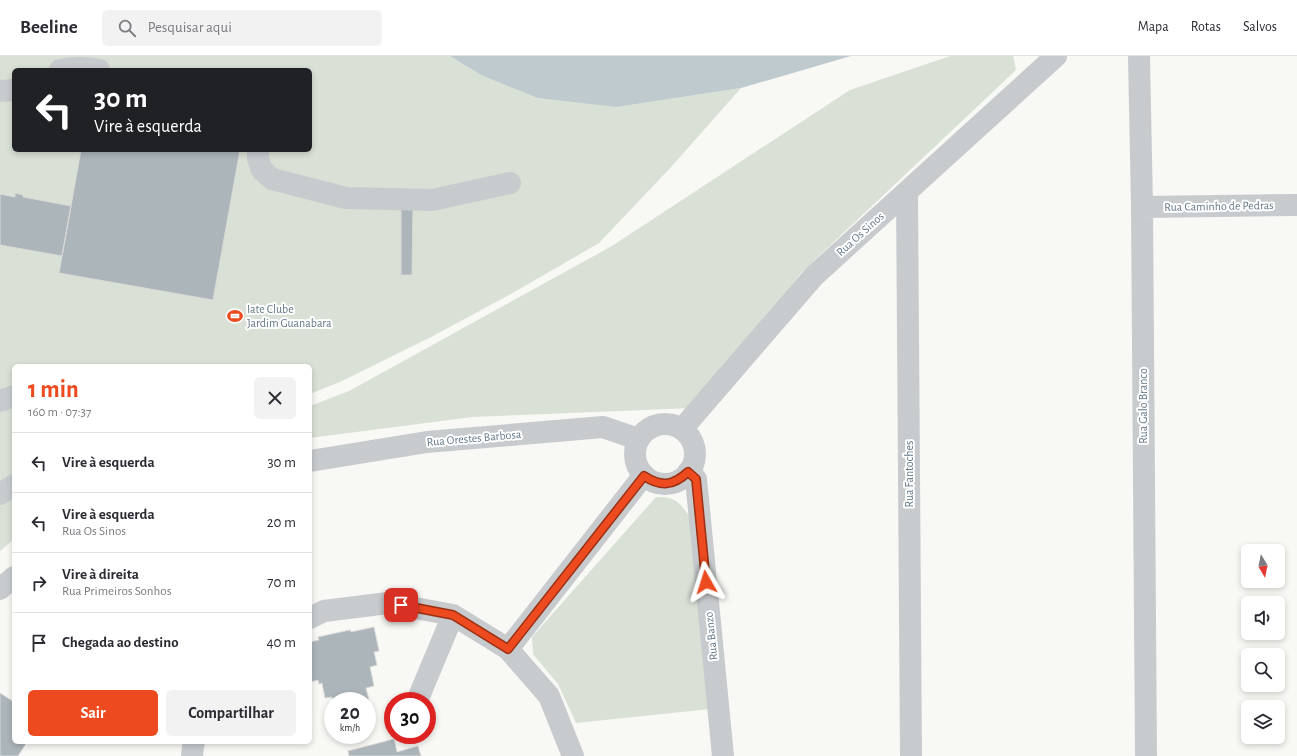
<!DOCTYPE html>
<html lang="pt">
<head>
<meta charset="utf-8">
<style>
	body { margin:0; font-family:"Alegreya Sans",sans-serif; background:#f2f2f3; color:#2b2b33; height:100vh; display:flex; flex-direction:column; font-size:15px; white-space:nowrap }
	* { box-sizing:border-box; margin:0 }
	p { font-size:13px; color:#7c7c81 }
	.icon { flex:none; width:22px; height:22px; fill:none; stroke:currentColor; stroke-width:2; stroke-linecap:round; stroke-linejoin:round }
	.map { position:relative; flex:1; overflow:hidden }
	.sheet { position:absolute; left:12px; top:308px; width:300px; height:380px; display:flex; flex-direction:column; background:#fff; border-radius:6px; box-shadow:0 2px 6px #0003 }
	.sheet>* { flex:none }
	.banner { position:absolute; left:12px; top:12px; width:300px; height:84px; border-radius:6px; box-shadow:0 2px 6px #0003; background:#202124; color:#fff; overflow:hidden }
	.needle { width:26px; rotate:170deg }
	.controls { position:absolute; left:1241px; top:488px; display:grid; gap:8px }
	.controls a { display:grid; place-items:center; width:44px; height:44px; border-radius:6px; background:#fff; box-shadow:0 2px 6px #0003; font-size:20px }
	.speed { position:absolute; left:324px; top:636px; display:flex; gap:8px; font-size:20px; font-weight:700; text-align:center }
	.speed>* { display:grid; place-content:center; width:52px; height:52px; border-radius:50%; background:#fff; box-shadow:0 2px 6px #0003; line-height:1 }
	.speed small { font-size:10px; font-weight:400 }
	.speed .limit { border:6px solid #d22; background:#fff; color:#111 }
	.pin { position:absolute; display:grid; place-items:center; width:34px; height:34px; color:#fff; margin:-17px; border-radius:8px; box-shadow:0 2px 6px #0006 }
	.me { position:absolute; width:44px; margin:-22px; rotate:354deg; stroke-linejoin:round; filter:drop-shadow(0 0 3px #0008) }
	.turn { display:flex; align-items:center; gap:14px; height:84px; padding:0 16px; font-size:18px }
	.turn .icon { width:52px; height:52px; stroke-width:2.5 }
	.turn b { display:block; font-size:28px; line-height:34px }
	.round { display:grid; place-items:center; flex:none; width:42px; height:42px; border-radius:6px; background:#f2f2f3 }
	.overview { display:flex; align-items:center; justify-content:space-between; height:68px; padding:0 16px }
	h1 { font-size:24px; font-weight:600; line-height:30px; color:#ed4a1f }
	.cta { display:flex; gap:8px; margin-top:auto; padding:8px 16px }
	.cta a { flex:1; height:46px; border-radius:6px; background:#ed4a1f; color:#fff; font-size:16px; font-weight:600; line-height:46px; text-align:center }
	.cta a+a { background:#f2f2f3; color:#2b2b33 }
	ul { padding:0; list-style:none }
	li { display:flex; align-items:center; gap:12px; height:60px; padding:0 16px; border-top:1px solid #e1e1e2 }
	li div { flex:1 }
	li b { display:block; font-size:15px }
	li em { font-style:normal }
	header { display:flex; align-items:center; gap:24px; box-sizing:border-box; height:56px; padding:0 20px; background:#fff; border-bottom:1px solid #e1e1e2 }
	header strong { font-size:19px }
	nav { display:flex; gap:22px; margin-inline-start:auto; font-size:14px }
	.search { width:280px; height:36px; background:#f2f2f3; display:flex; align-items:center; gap:10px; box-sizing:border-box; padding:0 14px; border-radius:6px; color:#7c7c81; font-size:15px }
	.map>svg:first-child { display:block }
	.green { fill:#d9e0d5; fill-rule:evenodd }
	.water { fill:#becace }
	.building { fill:#acb5ba; stroke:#d9d9d7 }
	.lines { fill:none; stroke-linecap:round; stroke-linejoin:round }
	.minor { stroke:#c7cbce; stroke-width:22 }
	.route-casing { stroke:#9a3014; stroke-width:10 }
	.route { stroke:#ed4a1f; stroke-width:7 }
	.labels { text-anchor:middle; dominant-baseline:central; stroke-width:4; stroke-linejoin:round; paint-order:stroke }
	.street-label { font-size:12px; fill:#657988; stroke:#fff }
	.poi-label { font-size:12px; fill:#657988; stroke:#fff; text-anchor:start }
</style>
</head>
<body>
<header>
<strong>Beeline</strong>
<div class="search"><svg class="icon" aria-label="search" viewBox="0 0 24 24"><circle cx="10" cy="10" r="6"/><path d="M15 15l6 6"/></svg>Pesquisar aqui</div>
<nav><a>Mapa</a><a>Rotas</a><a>Salvos</a></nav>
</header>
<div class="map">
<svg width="1297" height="700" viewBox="0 0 1297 700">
	<rect width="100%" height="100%" fill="#f8f8f5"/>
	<!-- green -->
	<path class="green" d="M0,0H450L481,19L617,51L741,32L672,110L599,187L511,238L431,281L342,325L310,338V310H14V483L0,495ZM14,14H310V94H14Z
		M950,0H1013L1016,14L802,216L694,352L472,361L310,382V350L349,335L612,190L850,34Z
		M656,441C675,441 679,445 689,460L710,653L576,667L558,628L533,598L532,581Z"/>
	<!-- water -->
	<path class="water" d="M450,0H851L741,32L617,51L538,42L481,19Z"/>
	<!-- building -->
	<path class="building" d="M81,94H240L213,244L59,217Z
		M15,137L23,139V141L71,150L62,200L0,189V138L15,141Z
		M401,148L413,149L412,219H401Z
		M374,571L379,595L374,596L377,609L370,611L374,630L366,632L369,644L365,645L333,646L332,641L325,642L322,627L319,628L318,624L310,626V586L319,584L318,581L350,574L351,576Z
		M0,637L14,646V686H27L18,700H0Z
		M367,655L370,668L367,669Z
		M394,683L397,696L418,690L421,700H349L348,695Z"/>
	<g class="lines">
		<!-- minor -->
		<path class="minor" d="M1139,0L1142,151L1146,700
			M60,14C73,11 87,11 99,14
			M0,35L14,34
			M258,94V103L262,114L272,123L346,142L432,144L510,127
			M907,136L911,700
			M1142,151L1297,149
			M0,345L14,340
			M635 398a30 30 0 1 1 60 0a30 30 0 1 1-60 0Z
			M682,373L814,220L1056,0
			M310,405L427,386L603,371L638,383
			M688,416L696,423L723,700
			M0,438L14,429
			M0,533L14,521
			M310,562L324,555L388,547L453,559L508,593L549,640L573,700
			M508,593L644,419
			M417,645L453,559
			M192,700L193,690L194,686"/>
	</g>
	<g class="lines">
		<defs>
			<path id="route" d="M401,549L453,559L508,593L644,420C661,431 673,430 688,416L696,423L706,526"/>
		</defs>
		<!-- route casing -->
		<use href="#route" class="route-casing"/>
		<!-- route -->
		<use href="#route" class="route"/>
	</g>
	<!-- icons -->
	<defs>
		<symbol id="stadium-bare" viewBox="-9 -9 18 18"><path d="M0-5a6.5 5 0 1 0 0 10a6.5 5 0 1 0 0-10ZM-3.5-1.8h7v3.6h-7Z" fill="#ed4a1f" stroke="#fff" stroke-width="2.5" paint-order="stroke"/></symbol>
	</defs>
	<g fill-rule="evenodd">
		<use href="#stadium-bare" x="224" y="249" width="22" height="22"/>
	</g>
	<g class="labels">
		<!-- street labels -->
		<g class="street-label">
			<text transform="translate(1219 150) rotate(-1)">Rua Caminho de Pedras</text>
			<text transform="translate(860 178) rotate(-42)">Rua Os Sinos</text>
			<text transform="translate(1143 350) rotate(-90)">Rua Galo Branco</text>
			<text transform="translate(474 382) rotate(-5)">Rua Orestes Barbosa</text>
			<text transform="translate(909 418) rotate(-90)">Rua Fantoches</text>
			<text transform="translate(711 580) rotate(-96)">Rua Banzo</text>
		</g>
		<!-- poi labels -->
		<g class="poi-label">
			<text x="247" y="253">Iate Clube<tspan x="247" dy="14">Jardim Guanabara</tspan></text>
		</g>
	</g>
</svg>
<div class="controls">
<a><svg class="needle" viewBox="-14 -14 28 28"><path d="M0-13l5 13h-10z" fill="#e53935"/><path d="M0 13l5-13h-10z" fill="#7c7c81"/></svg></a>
<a><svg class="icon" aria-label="sound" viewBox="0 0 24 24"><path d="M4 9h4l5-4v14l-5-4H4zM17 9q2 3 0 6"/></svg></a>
<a><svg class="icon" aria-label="search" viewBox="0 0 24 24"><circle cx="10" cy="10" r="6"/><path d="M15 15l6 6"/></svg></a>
<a><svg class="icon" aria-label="layers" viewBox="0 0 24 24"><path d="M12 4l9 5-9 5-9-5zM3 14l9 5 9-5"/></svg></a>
</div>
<div class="speed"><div>20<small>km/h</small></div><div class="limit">30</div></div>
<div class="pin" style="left:401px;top:549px;background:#d93025"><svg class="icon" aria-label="arrive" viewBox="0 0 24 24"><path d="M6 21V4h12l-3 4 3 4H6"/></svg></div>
<svg class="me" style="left:706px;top:526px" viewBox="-20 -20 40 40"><path d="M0-17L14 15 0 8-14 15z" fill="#ed4a1f" stroke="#fff" stroke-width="4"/></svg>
<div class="banner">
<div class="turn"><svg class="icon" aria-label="left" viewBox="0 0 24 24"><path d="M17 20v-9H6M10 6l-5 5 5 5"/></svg><div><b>30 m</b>Vire à esquerda</div></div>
</div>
<section class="sheet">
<div class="overview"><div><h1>1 min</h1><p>160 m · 07:37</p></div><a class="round"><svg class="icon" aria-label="close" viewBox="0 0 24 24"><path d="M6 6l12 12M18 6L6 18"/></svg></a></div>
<ul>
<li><svg class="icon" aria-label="left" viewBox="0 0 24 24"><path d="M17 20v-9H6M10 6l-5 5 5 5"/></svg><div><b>Vire à esquerda</b></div><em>30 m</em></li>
<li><svg class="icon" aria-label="left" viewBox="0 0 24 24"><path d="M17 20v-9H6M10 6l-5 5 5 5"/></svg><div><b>Vire à esquerda</b><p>Rua Os Sinos</p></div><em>20 m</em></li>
<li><svg class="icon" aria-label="right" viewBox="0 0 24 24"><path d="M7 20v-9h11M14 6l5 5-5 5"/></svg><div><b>Vire à direita</b><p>Rua Primeiros Sonhos</p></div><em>70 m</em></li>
<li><svg class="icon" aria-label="arrive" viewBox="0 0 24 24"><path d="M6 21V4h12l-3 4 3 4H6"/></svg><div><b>Chegada ao destino</b></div><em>40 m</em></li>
</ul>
<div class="cta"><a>Sair</a><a>Compartilhar</a></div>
</section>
</div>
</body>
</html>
